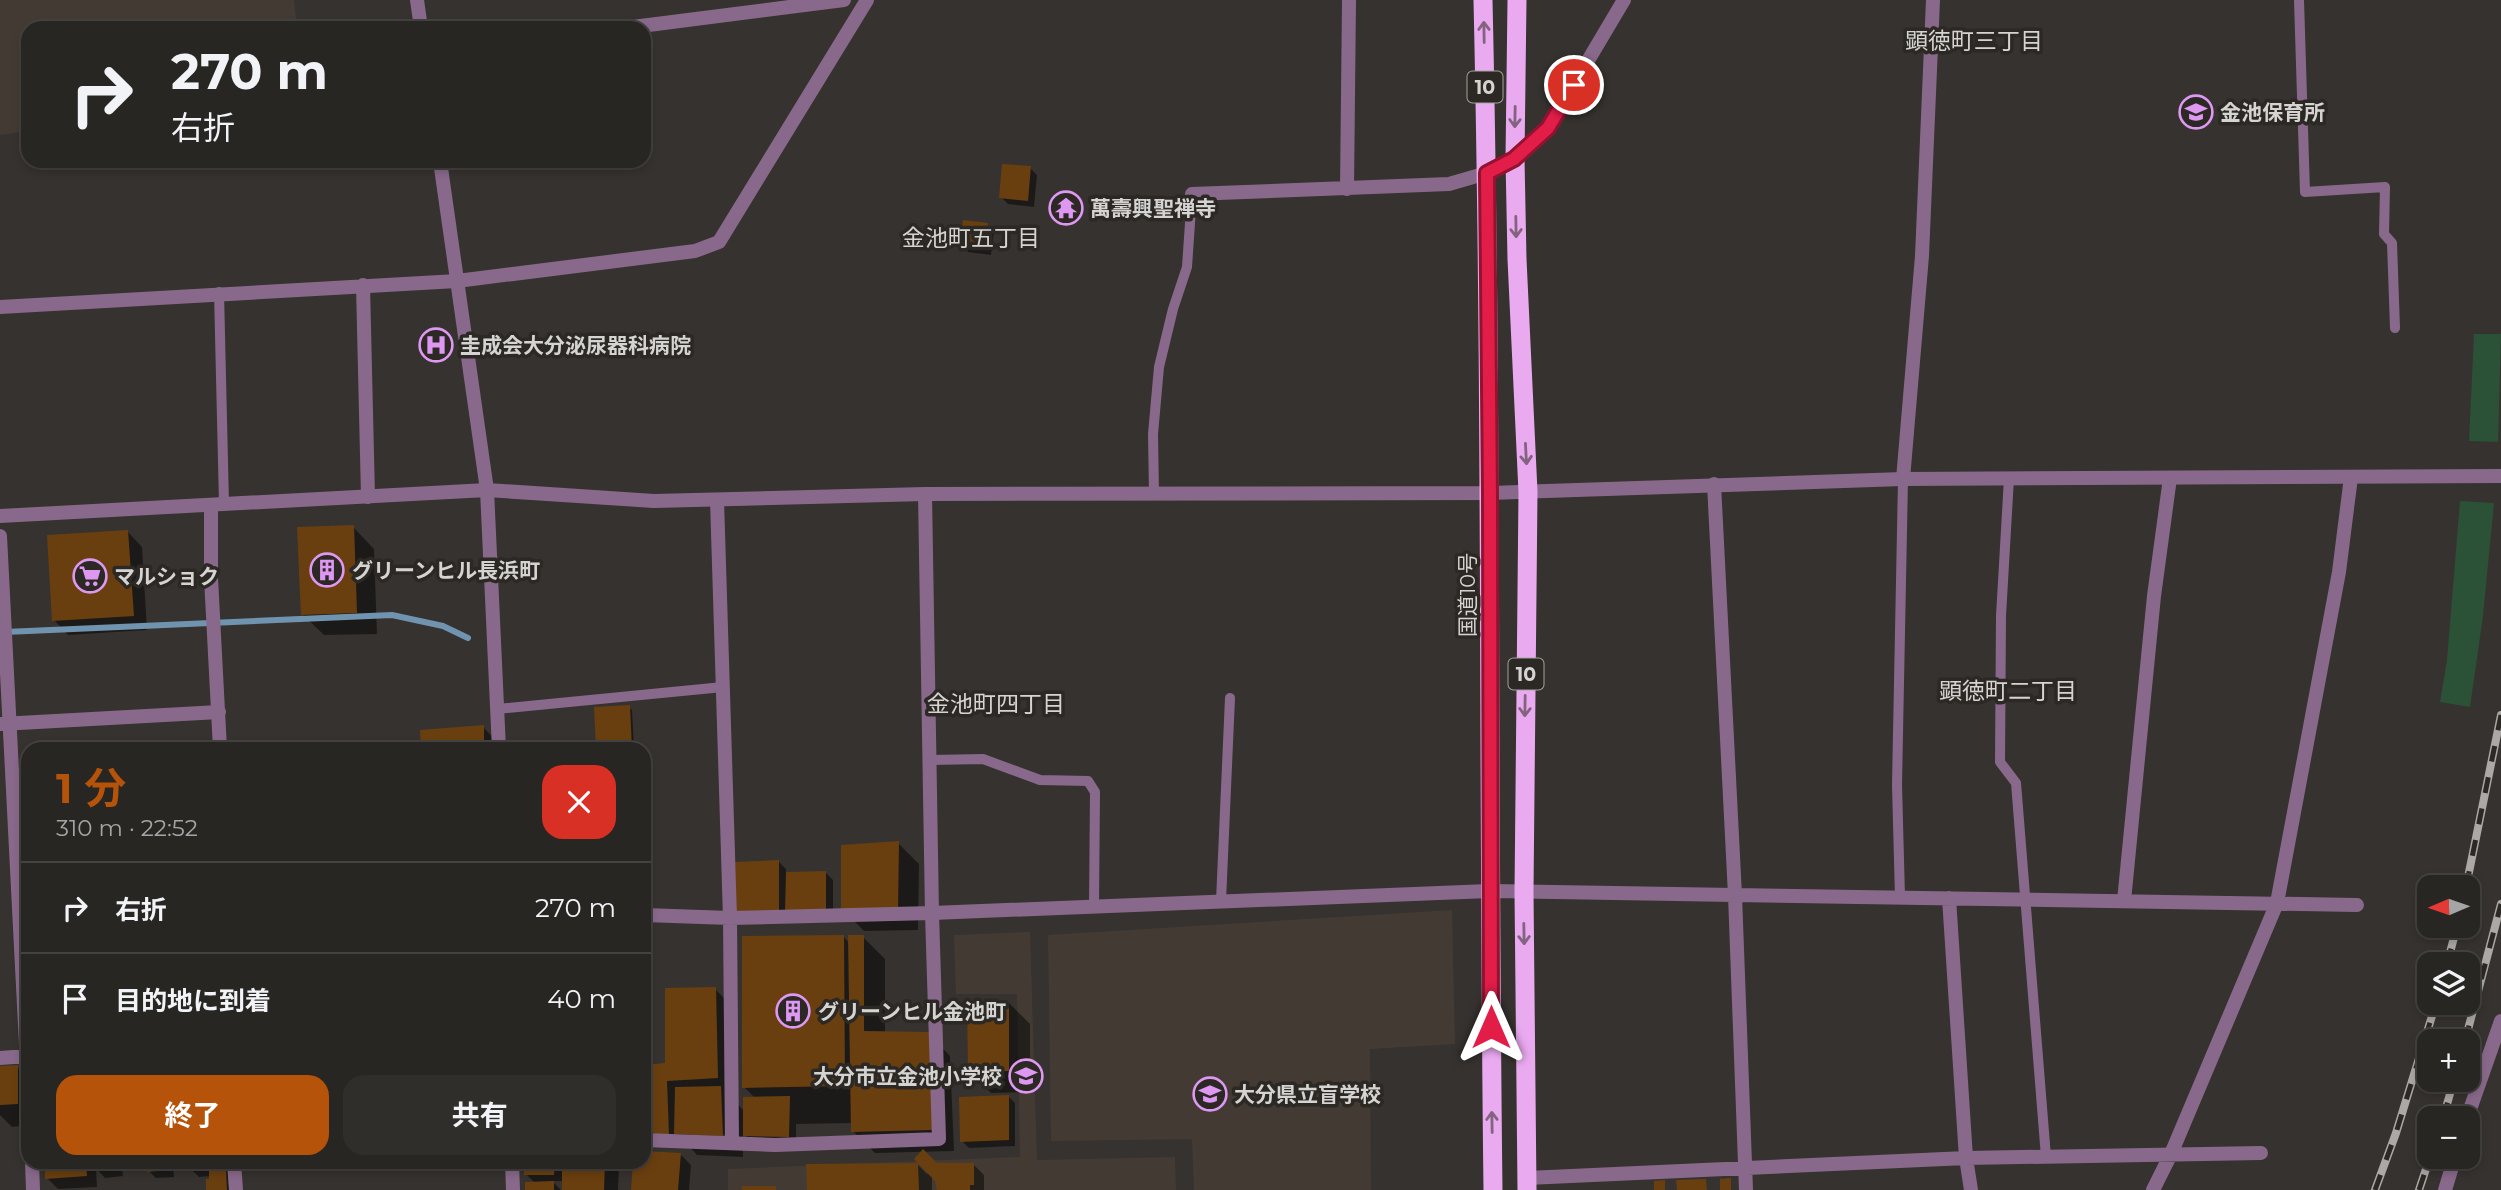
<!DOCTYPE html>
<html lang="ja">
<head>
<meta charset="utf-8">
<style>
	body { margin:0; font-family:Montserrat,"Noto Sans JP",sans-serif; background:#302e2b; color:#f1f3f6; height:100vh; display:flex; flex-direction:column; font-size:26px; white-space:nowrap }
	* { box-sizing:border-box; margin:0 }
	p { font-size:23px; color:#a5a5a6 }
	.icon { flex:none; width:38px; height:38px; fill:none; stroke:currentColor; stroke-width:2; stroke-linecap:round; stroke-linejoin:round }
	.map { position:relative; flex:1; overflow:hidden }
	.details { position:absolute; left:21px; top:742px; width:630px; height:427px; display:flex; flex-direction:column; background:#282623; border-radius:21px; box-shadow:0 4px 10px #0003,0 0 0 2px #444341 }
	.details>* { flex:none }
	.hud { position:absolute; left:21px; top:21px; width:630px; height:147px; border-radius:21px; box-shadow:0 4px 10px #0003,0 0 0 2px #444341; background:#282623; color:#f1f3f6; overflow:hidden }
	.needle { width:46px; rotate:268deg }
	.buttons { position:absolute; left:2417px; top:875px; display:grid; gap:14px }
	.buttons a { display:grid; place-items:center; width:63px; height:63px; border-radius:14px; background:#282623; box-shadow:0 4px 10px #0003,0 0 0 2px #444341; font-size:35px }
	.pin { position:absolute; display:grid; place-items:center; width:60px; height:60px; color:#fff; margin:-30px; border:4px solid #fff; border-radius:50%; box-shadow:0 2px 7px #0007 }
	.me { position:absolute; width:77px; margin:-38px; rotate:0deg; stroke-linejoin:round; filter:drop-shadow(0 0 5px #0008) }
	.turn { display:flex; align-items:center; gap:24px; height:147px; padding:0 35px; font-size:32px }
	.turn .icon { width:91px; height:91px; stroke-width:2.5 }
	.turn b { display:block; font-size:49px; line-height:60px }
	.round { display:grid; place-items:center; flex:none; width:74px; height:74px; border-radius:21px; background:#302e2b }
	.overview { display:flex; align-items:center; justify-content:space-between; height:119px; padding:0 35px }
	h1 { font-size:42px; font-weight:700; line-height:52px; color:#b45309 }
	.button { display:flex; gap:14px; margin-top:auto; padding:14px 35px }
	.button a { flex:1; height:80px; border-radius:21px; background:#b45309; color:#fff; font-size:28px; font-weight:700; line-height:80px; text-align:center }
	.button a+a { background:#302e2b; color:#f1f3f6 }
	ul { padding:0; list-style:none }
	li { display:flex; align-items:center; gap:21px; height:91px; padding:0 35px; border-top:2px solid #444341 }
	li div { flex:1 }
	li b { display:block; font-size:26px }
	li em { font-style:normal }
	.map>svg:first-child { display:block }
	.built { fill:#433b33 }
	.green { fill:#2b5137 }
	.shadow { fill:#0007; fill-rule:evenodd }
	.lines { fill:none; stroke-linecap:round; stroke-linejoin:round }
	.stream { stroke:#7094af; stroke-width:6 }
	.building { fill:#6a3f0f }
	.service { stroke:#89698b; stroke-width:10 }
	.minor { stroke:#89698b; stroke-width:14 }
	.tertiary { stroke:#89698b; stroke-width:14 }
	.trunk { stroke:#eaaaf0; stroke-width:19 }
	.rail-casing { stroke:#aba8a6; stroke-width:8 }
	.rail { stroke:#2c2925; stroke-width:5; stroke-dasharray:16; stroke-linecap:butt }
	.oneway { stroke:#826380 }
	.route-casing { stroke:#92132f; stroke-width:18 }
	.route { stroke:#e11d48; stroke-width:12 }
	.labels { text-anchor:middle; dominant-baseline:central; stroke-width:7; stroke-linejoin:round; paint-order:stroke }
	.shield { fill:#2c2925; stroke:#a3a19e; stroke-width:2 }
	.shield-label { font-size:19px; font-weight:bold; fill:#d6d4d2 }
	.poi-label { font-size:21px; font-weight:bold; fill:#d6d4d2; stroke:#2c2925; text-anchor:start }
	.street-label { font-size:21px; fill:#d6d4d2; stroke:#2c2925 }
	.neighbourhood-label { font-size:23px; fill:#d6d4d2; stroke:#2c2925 }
</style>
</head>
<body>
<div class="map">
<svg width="2501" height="1190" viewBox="0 0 2501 1190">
	<rect width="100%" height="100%" fill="#36322f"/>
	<!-- built -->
	<path class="built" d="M0,0H294L297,28H28V131L0,135Z
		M1452,910L1455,1044L1370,1049L1371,1190H1194L1192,1139L1051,1141L1048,935Z
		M1030,932L1037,1160L1175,1157L1176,1190H728V1169L1020,1157L1017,994H956L954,935Z"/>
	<!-- green -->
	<path class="green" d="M2474,334H2501L2498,442L2469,441Z
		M2460,501L2494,503L2483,616L2470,707L2440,702L2447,660Z"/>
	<!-- shadow -->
	<path class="shadow" d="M1030,168L1037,175L1034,207L1008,204L1001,197Z
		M987,225L994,232L991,255L968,252L961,245Z
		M353,527L374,549L377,634L324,635L302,614Z
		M128,532L142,547L147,630L68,635L54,620Z
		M629,707L632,710L634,749H598Z
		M483,727L504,749H423Z
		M898,843L919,864L918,930L864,931L843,910Z
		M779,862L786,869V874L826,873L833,880V917L745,918Z
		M843,936L850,944L863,937L885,959V1034H929L950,1056L954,1151L875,1153L853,1131V1123L796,1124V1143L752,1142L743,1133V1157L697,1155L683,1140L644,1145V1067L666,1065L715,989L729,1003L726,1092L744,1111L756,1099L744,1087ZM695,1133L731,1135V1138L695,1137Z
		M1009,1003L1030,1024V1092L991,1093L970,1072Z
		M17,1067L28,1078V1125L12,1127L0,1115V1068Z
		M1008,1096L1015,1103V1146L969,1148L962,1141Z
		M644,1152L680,1154L691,1165L689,1190H633L634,1162H644Z
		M46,1162H136V1166L122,1167L123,1176L105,1178L96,1168L97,1187L58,1189L47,1178Z
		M144,1162H173L174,1177L156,1178L144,1167Z
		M191,1162H227L229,1190H208L211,1176L199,1177L192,1170Z
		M526,1162H614L619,1167L618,1190H563L564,1181H552L561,1190H527L535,1183L526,1174Z
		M973,1164L984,1175V1190H808L918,1165L927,1174L937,1165ZM932,1175L938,1185L939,1190H932Z"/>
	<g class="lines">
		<!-- stream -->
		<path class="stream" d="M5,632L392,615L443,626L468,638"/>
	</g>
	<!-- building -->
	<path class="building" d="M1002,164L1031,166L1028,201L999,198Z
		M963,220L988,223L985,249L959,246Z
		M354,525L357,613L301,615L297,527Z
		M128,530L134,616L52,621L47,535Z
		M630,705L632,749H596L594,707Z
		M484,725V749H421L420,730Z
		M899,841L898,910H841V845Z
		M779,860V912H736L735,862Z
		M826,871V911H785L786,872Z
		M844,935L845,1086L742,1088V936Z
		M848,935H864V1031L930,1032L933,1130L851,1132Z
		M716,987L718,1078L667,1081L669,1135L644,1133V1065L665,1063V988Z
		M1009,1001V1071L968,1072L967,1003Z
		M18,1065V1104L0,1105V1066Z
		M721,1086L723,1136L674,1134L675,1087Z
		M1009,1095V1140L960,1142L959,1097Z
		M790,1096L789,1137L743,1136V1097Z
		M923,1149L937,1163H974V1185H970V1190H937L935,1181L914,1159Z
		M644,1151L681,1153L678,1190H631L633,1162H644Z
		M45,1162H86L87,1176L45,1179Z
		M92,1162H113V1166L93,1168Z
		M142,1162H168V1170L147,1172V1167L142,1168Z
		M190,1162H222V1168L190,1170Z
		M524,1162H555L554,1175H524Z
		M562,1162H605L604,1190H562Z
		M918,1163L919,1190H807L806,1164Z
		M209,1171H226L227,1190H206V1179H209Z
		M1731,1178V1190H1720V1179Z
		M1706,1179L1707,1190H1677L1676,1180Z
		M1665,1180V1190H1654V1181Z
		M554,1181V1190H525V1182Z
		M742,1186H776V1190H742Z"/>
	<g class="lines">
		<!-- service -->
		<path class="service" d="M2299,0L2305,192L2385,187L2384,234L2392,243L2395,328
			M219,292L224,504
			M2009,478L2001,616L2000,762L2016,783L2046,1157
			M1154,494L1153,434L1159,367L1173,309L1187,267L1192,194
			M497,709L723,687
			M930,760L983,759L1040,780L1088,781L1095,792L1094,906
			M1900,897L1897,785L1903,479
			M1221,901L1230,698"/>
		<!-- minor -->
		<path class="minor" d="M625,28L844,0
			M1347,189L1349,0
			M1192,194L1449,184L1487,173
			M363,285L368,497
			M0,307L457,281L695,251L719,242L867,0
			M1903,479L1922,256L1933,0
			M1714,484L1735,895L1746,1190
			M717,500L730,918L732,1143
			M211,505V578L220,749
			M0,536L28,1084
			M1,724L219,712
			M1949,898L1966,1158L1971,1190
			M2124,901L2154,596L2170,478
			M644,915L730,918L932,913L925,494
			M0,1058L27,1056
			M2467,1118L2501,1021
			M644,1140L775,1145L939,1139L932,913L1489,891L2357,905
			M32,1162L33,1190
			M234,1162L236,1190
			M1527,1178L1966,1158L2261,1153
			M2153,1190L2171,1154L2277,903L2339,572L2351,477
			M2445,1190L2455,1157"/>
		<!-- tertiary -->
		<path class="tertiary" d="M417,0L421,28
			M440,161L487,490L499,749
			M1487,173L1515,159L1548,128L1624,0
			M0,516L487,490L654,501L925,494L1490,493L1903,479L2501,476
			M512,1162L513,1190"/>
		<!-- trunk -->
		<path class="trunk" d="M1483,0C1492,397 1488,793 1493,1190
			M1517,0L1515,159L1517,259L1528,492L1524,892L1527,1190"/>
		<defs>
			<path id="rail" d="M2466,887L2501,715
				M2447,964L2457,926
				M2465,1041L2501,904
				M2443,1118L2454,1080
				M2375,1190L2396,1133L2436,1003
				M2419,1190L2430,1157"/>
		</defs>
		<!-- rail casing -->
		<use href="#rail" class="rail-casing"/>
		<!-- rail -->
		<use href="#rail" class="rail"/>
	</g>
	<!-- one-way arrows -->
	<defs><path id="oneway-shaft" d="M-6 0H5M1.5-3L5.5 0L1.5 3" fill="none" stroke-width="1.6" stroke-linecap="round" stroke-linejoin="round" transform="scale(1.75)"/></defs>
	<g class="oneway">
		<use href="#oneway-shaft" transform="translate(1484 32) rotate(-91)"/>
		<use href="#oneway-shaft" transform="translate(1515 117) rotate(91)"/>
		<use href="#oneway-shaft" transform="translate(1516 227) rotate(89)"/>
		<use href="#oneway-shaft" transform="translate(1526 454) rotate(87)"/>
		<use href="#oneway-shaft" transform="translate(1525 706) rotate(91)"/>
		<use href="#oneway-shaft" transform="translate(1524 934) rotate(89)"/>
		<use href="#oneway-shaft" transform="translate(1492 1122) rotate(-91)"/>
	</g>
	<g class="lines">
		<defs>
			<path id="route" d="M1491,1027L1490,493L1487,173L1514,159L1548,128L1574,85"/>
		</defs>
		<!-- route casing -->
		<use href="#route" class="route-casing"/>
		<!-- route -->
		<use href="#route" class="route"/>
	</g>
	<!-- icons -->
	<defs>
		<symbol id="school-ring" viewBox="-11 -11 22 22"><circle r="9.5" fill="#2c2925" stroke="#df98f1" stroke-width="1.5"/><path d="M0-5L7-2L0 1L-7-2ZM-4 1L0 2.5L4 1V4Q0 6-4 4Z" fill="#df98f1"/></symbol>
		<symbol id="temple-ring" viewBox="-11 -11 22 22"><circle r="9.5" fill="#2c2925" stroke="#df98f1" stroke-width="1.5"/><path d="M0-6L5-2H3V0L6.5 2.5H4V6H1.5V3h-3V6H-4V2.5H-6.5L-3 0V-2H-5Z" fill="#df98f1"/></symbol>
		<symbol id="hospital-ring" viewBox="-11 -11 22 22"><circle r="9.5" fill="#2c2925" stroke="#df98f1" stroke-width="1.5"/><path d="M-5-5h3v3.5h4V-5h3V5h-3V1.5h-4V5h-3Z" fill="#df98f1"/></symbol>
		<symbol id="building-ring" viewBox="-11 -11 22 22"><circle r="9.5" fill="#2c2925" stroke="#df98f1" stroke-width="1.5"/><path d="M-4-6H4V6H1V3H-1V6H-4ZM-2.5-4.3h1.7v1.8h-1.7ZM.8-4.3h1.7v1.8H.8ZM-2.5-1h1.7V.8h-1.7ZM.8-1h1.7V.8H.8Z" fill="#df98f1"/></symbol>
		<symbol id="supermarket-ring" viewBox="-11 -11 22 22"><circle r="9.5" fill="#2c2925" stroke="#df98f1" stroke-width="1.5"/><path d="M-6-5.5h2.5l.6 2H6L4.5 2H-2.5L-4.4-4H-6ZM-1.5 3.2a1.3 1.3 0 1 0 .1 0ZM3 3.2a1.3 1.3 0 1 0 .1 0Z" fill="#df98f1"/></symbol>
	</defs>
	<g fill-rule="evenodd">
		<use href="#school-ring" x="2177" y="93" width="38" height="38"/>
		<use href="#temple-ring" x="1047" y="189" width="38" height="38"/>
		<use href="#hospital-ring" x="417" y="326" width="38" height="38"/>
		<use href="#building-ring" x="308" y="551" width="38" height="38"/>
		<use href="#supermarket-ring" x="71" y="557" width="38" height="38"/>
		<use href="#building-ring" x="774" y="992" width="38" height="38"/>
		<use href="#school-ring" x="1007" y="1057" width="38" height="38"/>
		<use href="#school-ring" x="1191" y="1075" width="38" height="38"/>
	</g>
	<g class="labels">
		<!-- shield labels -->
		<g class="shield">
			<rect x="1467.5" y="71.5" width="35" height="31" rx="5"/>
			<rect x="1508.5" y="658.5" width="35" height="31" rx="5"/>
		</g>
		<g class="shield-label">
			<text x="1485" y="87">10</text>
			<text x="1526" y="674">10</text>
		</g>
		<!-- poi labels -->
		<g class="poi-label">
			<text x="2220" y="112">金池保育所</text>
			<text x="1090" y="208">萬壽興聖禅寺</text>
			<text x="460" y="345">圭成会大分泌尿器科病院</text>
			<text x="352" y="570">グリーンヒル長浜町</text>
			<text x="114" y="576">マルショク</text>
			<text x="818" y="1011">グリーンヒル金池町</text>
			<text x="1002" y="1076" text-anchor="end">大分市立金池小学校</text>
			<text x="1234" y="1094">大分県立盲学校</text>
		</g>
		<!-- street labels -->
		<g class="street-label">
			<text transform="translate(1467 595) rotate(-90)">国道10号</text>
		</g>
		<!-- neighbourhood labels -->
		<g class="neighbourhood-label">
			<text x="1974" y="41">顕徳町三丁目</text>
			<text x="971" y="238">金池町五丁目</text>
			<text x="2008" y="691">顕徳町二丁目</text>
			<text x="996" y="704">金池町四丁目</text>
		</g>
	</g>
</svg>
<div class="buttons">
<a><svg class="needle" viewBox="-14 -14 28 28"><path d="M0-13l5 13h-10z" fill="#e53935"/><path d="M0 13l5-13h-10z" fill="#a5a5a6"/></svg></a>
<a><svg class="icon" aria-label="layers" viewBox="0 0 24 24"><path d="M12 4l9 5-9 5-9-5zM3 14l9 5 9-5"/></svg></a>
<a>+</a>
<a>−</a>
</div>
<div class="pin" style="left:1574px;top:85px;background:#d93025"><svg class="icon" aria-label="arrive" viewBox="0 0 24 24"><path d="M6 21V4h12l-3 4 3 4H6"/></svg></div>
<svg class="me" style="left:1491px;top:1027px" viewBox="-20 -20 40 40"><path d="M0-17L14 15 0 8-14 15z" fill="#e11d48" stroke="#fff" stroke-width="4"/></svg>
<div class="hud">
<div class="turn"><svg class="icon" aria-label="right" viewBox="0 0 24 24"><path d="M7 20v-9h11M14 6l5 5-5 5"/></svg><div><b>270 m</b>右折</div></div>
</div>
<section class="details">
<div class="overview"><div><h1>1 分</h1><p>310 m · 22:52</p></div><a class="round" style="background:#d93025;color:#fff"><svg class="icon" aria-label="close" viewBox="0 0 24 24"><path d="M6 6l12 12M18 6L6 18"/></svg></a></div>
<ul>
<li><svg class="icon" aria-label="right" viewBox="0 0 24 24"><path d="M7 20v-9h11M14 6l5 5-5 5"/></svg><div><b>右折</b></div><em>270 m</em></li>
<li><svg class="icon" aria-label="arrive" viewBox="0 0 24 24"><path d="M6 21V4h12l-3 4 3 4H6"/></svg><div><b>目的地に到着</b></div><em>40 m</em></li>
</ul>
<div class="button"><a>終了</a><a>共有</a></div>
</section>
</div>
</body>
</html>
